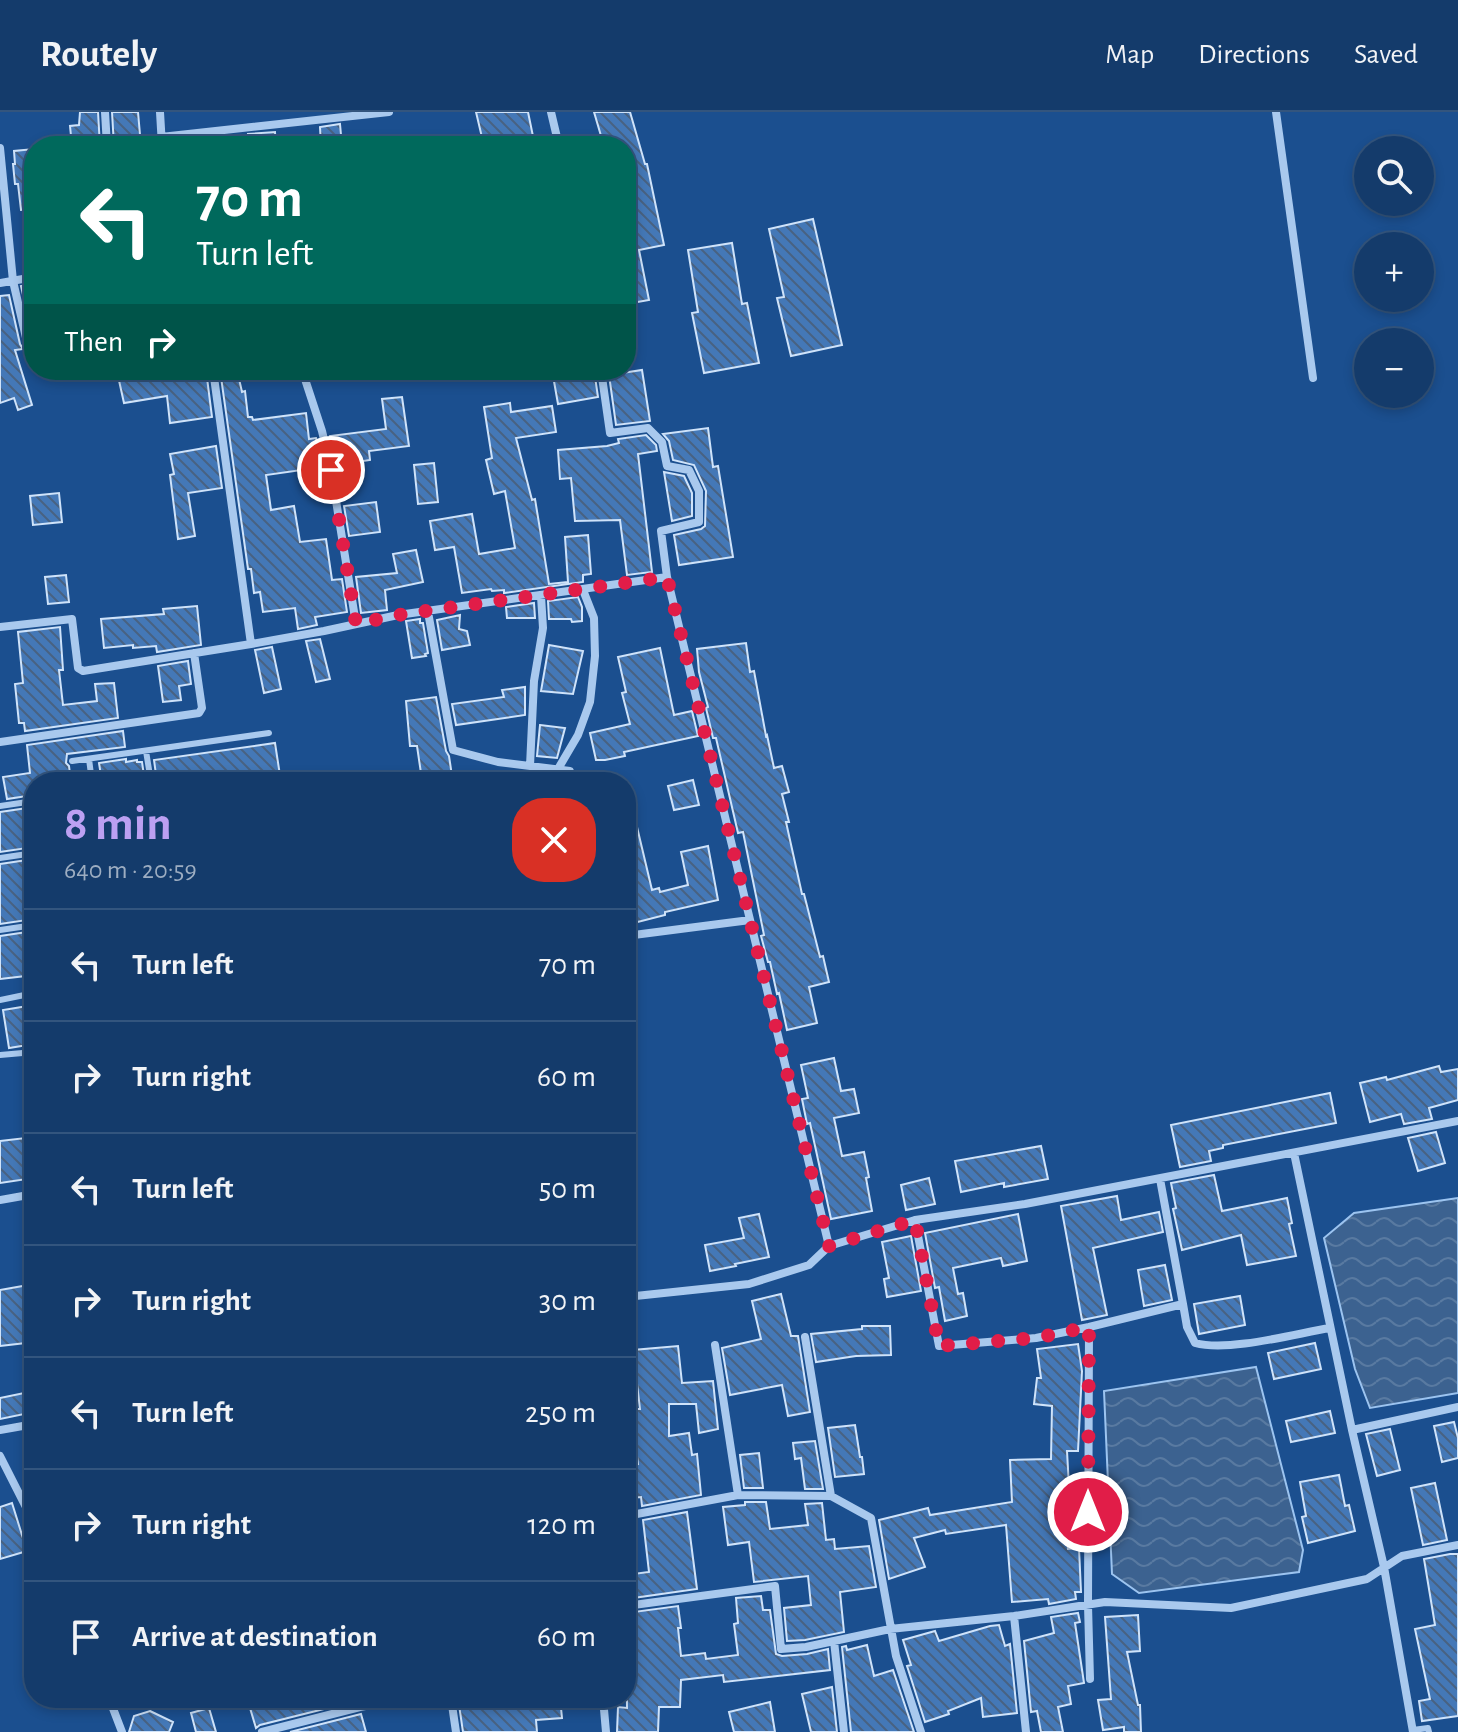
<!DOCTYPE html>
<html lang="en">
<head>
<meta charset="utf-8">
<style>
	body { margin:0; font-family:"Alegreya Sans",sans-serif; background:#1d4271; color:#f1f3f6; height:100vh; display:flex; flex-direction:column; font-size:30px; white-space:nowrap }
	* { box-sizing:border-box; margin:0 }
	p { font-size:26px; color:#9dadc1 }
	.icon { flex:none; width:44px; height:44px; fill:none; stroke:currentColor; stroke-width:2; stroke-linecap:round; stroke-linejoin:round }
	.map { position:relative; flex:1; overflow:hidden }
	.details { position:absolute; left:24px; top:660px; width:612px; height:936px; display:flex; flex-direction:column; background:#143b6b; border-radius:32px; box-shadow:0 4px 12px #0003,0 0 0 2px #33557e }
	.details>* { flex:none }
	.banner { position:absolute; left:24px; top:24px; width:612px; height:244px; border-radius:32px; box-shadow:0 4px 12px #0003,0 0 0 2px #33557e; background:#00695c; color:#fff; overflow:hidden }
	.controls { position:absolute; left:1354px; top:24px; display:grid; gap:16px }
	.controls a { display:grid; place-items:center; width:80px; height:80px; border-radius:50%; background:#143b6b; box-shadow:0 4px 12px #0003,0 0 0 2px #33557e; font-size:40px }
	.pin { position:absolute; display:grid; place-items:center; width:68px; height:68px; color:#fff; margin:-34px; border:4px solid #fff; border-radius:50%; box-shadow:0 2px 8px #0007 }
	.me { position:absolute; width:88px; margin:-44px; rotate:0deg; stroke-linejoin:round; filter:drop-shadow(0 0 6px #0008) }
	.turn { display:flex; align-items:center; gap:28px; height:168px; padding:0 40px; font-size:36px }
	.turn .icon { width:104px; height:104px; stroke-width:2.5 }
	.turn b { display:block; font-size:56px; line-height:68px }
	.then { display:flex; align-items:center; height:76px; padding:0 40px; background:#0003; gap:16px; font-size:30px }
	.round { display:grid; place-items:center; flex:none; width:84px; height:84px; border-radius:32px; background:#1d4271 }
	.summary { display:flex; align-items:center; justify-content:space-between; height:136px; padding:0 40px }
	h1 { font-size:48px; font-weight:700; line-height:60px; color:#bca0f2 }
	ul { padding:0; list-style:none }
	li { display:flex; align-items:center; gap:24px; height:112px; padding:0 40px; border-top:2px solid #33557e }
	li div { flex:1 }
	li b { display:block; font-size:30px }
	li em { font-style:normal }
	header { display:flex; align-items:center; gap:48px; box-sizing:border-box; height:112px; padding:0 40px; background:#143b6b; border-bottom:2px solid #33557e }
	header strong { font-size:38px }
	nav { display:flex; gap:44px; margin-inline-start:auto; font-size:28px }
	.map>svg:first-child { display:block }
	.water { fill:url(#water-waves); stroke:#9cc4f0; stroke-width:2 }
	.building { fill:url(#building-back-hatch); stroke:#cfe3fa; stroke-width:2 }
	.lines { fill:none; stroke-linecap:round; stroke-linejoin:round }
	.lane { stroke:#a9c9ee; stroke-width:6 }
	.street { stroke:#a9c9ee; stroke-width:8 }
	.route { stroke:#e11d48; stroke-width:14; stroke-dasharray:0 25.2 }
</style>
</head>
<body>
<header>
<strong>Routely</strong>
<nav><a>Map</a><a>Directions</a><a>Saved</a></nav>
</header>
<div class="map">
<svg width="1458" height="1620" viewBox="0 0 1458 1620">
	<defs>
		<pattern id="water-waves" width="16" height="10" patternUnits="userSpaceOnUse" patternTransform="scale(2)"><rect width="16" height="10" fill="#3c6290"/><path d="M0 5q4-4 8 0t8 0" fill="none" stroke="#597aa1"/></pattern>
		<pattern id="building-back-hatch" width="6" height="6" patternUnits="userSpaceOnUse" patternTransform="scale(2)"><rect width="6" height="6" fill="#4478b7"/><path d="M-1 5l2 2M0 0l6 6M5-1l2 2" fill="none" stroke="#486282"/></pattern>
	</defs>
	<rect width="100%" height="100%" fill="#1b4f8f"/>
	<!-- water -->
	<path class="water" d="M1458,1086V1281L1370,1296L1355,1257L1324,1126L1354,1101Z
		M1256,1255L1303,1438L1299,1460L1139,1481L1112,1462L1104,1279Z"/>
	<!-- building -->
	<path class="building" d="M80,0H98L100,34H72L70,14L79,13Z
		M112,0H138L141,34H114Z
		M476,0H528L535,34H484Z
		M594,0H630L645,52H647L664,133L639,138L649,188L626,192V34H604Z
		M340,12L342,34H321L320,15Z
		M275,20L276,34H249L248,22Z
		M34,37V97L21,98L18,72H15L13,52H15L14,39Z
		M813,107L842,233L791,244L777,186L784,185L769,117Z
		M732,131L742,192L747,191L759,251L704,261L692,201L698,200L688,138Z
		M34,172V218H31L21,174Z
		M9,183L20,232L23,237L15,238L32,293L18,298L14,286L0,291V184Z
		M136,258H155V261L173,258H206L212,305L170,311L167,284L124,291L118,264L137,260Z
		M220,258H237L242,280L245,279L248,305H252L253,308L306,301L309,327L316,326L323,355L266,363L271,398L294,394L300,430L326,427L332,468L342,467L347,500L315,505L317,513L298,517L295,496L263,500L260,480L254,481L251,457H248Z
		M552,258H594L598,285L558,292Z
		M642,258L650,309L616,313L609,263Z
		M402,285L409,334L369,339L370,348L337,353L330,324L386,317L382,287Z
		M510,291L511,300L552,294L556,320L516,326L532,388L535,387L549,472L568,470L565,425L588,423L591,462L583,463V470L504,481V478L492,479L491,477L462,481L454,435L435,438L430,409L472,402L479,442L515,436L505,379L494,382L486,348L492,346L484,295Z
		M708,316L713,355L718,354L733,445L679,453L674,423L701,417L705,414L706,379L694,353L673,348L669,329L663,322Z
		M646,323L656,333L657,339L638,342L652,460L627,463L620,408L575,409L571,366L560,367L558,338L607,334L619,331L618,327Z
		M216,334L222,376L188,381L195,424L178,427L170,363L174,362L170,342Z
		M434,351L438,390L418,392L414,353Z
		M664,360L684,364L692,381V404L672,409Z
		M59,381L62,410L33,413L30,384Z
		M376,390L380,420L349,424L344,394Z
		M416,438L423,470L385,478L387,498L361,501L356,465L397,461L393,442Z
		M66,463L69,490L48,492L45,465Z
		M578,485L582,495V509L572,510L571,507H549L548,489Z
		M534,491L535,506H507L506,495Z
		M197,494L201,533L157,540L156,534L133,536V533L104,536L101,507L164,502L163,497Z
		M460,503L459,517L467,519L470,533L442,538L437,508Z
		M420,507V511H423L428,541L425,542L426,544L412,546L406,509Z
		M60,515L63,558H59L63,593L97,589L95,572L114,571L118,606L25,619L24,611H19L15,572L23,571L18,520Z
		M320,527L330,567L316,570L306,529Z
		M746,531L750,560L754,559L766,624L767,623L774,656L782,654L789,680L782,682L789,710H786L802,782H804L820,845L823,844L829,870L809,875L817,911L787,918L779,881L777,882L770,850H768L761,824L764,823L743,720L738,721L716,626H713L706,596L708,595L699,560L697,537Z
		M549,533L583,539L573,582L541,579Z
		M272,535L281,577L264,581L255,538Z
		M660,536L674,603L692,599L698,624L624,640L625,644L605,648H596L590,621L630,612L622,581L626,580L618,545Z
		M188,549L191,572L179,574L181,588L163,590L158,554Z
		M525,575V603L456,613L452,592L504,585L502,578Z
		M436,585L446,639L449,644L452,664L422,668L417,634H410L406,589Z
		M540,613L565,616L557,646L537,644Z
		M123,619L125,635L67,642L66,651L69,654L71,670H34V683L7,687L3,665L30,661L27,633Z
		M275,631L281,670H157L154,648Z
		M126,647V650L137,648V650H142L145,670H102L99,651Z
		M693,668L699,693L674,698L668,674Z
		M632,694L652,778L659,776L660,780L688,773L681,740L708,734L718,788L665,800V803L626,813V695Z
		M34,695V735L0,740V700Z
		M34,747V807L0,812V752Z
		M34,819V863L0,867V824Z
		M34,893V932L9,936L3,898Z
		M834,946L841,979L854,977L859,1001L834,1006L842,1044L864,1040L869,1065L866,1066L872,1099L831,1107L810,1011L807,1012L802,987L808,986L801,953Z
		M1439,954L1441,960L1458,957V988L1429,996L1432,1007L1404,1012L1401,1002L1370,1010L1360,971L1386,965L1387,968Z
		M1330,981L1336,1011L1223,1033V1036L1209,1039L1211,1049L1180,1055L1171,1013Z
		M1436,1020L1445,1051L1418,1059L1408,1026Z
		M34,1025V1066L0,1071V1029Z
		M1041,1034L1048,1067L1004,1075V1071L961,1080L955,1049Z
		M1214,1063L1222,1099L1287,1086L1292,1111L1289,1112L1296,1144L1247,1153L1241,1123L1182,1138L1173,1097L1176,1096L1171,1071Z
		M929,1066L935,1092L906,1098L901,1073Z
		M1117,1084L1121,1108L1159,1100L1163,1120L1093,1136L1107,1203L1082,1208L1061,1094Z
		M759,1102L769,1145L735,1152L736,1154L710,1159L705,1133L744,1126L739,1106Z
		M1018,1102L1027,1149L1003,1154L1001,1146L953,1156L958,1182L963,1181L967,1204L945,1209L939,1175L935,1176L925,1121Z
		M911,1124L921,1179L887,1185L884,1167L889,1166L882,1130Z
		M1165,1153L1172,1188L1144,1194L1138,1158Z
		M34,1172V1230L0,1234V1178Z
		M781,1182L791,1224H798L810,1300L788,1304L782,1273L730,1283L722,1236L761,1227L752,1189Z
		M1240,1184L1245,1213L1199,1222L1194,1192Z
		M862,1214H890L891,1243L856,1244L816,1250L811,1222L862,1217Z
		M1315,1231L1321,1257L1274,1267L1268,1241Z
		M1078,1232L1082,1259L1078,1339H1067L1069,1375L1064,1376L1068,1437L1079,1436L1081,1480H1075L1076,1487L1049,1492L1048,1487L1012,1490L1006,1413L946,1422L945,1418L914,1426L925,1455L889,1467L879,1408L928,1396L930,1403L1012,1390L1010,1348L1051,1347L1052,1294L1034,1292L1037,1266H1041L1037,1237Z
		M678,1234L682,1271L713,1269L718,1317L699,1321L696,1292H669V1324L689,1321L692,1343L697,1342L701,1383L642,1394L641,1385L632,1386L628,1353L638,1352L634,1320V1297H640L633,1238Z
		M34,1279V1300L0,1307V1286Z
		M1330,1299L1335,1321L1291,1330L1286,1309Z
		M1454,1310L1458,1326V1346L1442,1350L1434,1314Z
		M855,1313L860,1345H862L864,1362L835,1365L828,1316Z
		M1390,1317L1400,1358L1377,1364L1366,1322Z
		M815,1329L823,1377H805L801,1346L795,1347L793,1331Z
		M759,1341L763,1376H744L740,1343Z
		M1339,1363L1345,1394L1349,1393L1355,1419L1308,1431L1302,1405L1306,1404L1300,1370Z
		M1435,1371L1447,1428L1423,1433L1411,1376Z
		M745,1390H766L770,1417L808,1413L805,1392L822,1391L826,1428L834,1427L835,1437L869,1434L876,1475L840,1480L844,1520L805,1528L787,1529L784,1496L811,1493L808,1464L754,1470L749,1430L728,1433L723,1395L745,1393Z
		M12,1391L27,1439L0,1447V1395Z
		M687,1400L697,1477L626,1487V1463L649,1460L643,1408Z
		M1450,1442H1458V1604L1422,1609L1419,1589L1430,1587L1415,1517L1435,1513L1424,1447Z
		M761,1484L763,1498H770L776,1542L782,1544L807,1542L828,1537L830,1558L724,1570L723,1563L681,1568L680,1595H659L658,1620H617L618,1595L627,1596L626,1501L678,1494L681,1516H678L681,1544L705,1541L706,1547L738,1543L734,1512L738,1511L736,1486Z
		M1078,1501L1080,1510L1075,1511L1084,1571L1068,1574L1071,1592L1058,1595L1063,1620H1041L1037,1599L1031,1600L1024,1529L1054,1521L1051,1505Z
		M1138,1503L1140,1539L1127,1540L1138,1593H1140L1141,1620H1124V1615L1103,1618L1098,1588L1111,1587L1105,1505Z
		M999,1513L1005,1534L1010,1532L1017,1601L983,1605L981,1586L948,1599L949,1602L925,1610L907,1554L911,1553L903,1528L935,1519L939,1529L990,1514Z
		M867,1533L874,1564L893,1558L914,1620H851L842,1535L846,1534L847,1538Z
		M832,1575L837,1620H811L802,1582Z
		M247,1586H325L328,1596L260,1613L256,1616Z
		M458,1586H560L562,1606L536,1608L537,1620H463Z
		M770,1590L775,1620H734L729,1600Z
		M209,1596L216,1620H196L191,1601Z
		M150,1599L173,1610L169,1620H129L134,1604Z
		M361,1602L366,1620H290Z"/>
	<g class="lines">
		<!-- lane -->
		<path class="lane" d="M146,639L151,670
			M89,647L92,670
			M72,649L269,621
			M0,694L34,689
			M0,746L34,741
			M0,818L34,813
			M0,888L34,881
			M0,943L34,940
			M1413,1618L1428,1616L1429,1620"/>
		<!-- street -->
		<path class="street" d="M105,0L107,34
			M160,0L162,34
			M551,0L559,34
			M1276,0L1313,266
			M161,25L389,0
			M0,36L13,169L27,230
			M0,171L34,165
			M213,258L251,532L324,519L398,503L667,465L829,1134
			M302,258L322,319L331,358L356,512
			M601,258L610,321L648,316L662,330L667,354L689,358L699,379V410L661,419L667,465
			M428,500L453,638L498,650L570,659L572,670
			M0,515L72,507L78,556L83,559L251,532
			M0,630L199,601L202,596L194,541
			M530,654L534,569L543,516L541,484
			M558,657L578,623L590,590L595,544L594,506L583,478
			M626,824L750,808
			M1294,1041L1352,1318L1384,1455L1413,1620
			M1160,1067L1183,1192
			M0,1088L34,1082
			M915,1108L939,1234L1036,1226L1089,1215L1183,1192L1187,1215L1195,1231C1229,1240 1294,1222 1330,1216
			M626,1189V1185L749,1172L809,1153L829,1134L915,1108L1025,1092L1458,1009
			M1089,1215L1088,1493L1090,1567
			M805,1225L831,1384
			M715,1233L738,1383
			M0,1318L34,1312
			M1352,1318L1458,1295
			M0,1344L34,1411
			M626,1404L738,1383L831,1384L871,1406L896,1544L921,1620
			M626,1494L775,1474L781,1537L806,1535L890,1517L1014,1504L1105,1490L1231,1496L1367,1467L1402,1444L1458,1433
			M1014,1504L1026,1620
			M834,1529L844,1620
			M109,1586L122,1620
			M451,1586L456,1620
			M603,1586L606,1620
			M262,1620L360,1595L409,1586"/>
	</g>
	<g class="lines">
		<!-- route -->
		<path class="route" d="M331,358L356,512L398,503L667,465L829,1134L915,1108L939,1234L1036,1226L1089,1215L1088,1400"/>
	</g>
</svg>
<div class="controls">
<a><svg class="icon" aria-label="search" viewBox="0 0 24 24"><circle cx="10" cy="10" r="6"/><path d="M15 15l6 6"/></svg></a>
<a>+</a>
<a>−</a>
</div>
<div class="pin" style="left:331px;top:358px;background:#d93025"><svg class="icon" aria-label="arrive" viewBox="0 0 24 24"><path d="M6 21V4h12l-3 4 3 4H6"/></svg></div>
<svg class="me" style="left:1088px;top:1400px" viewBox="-20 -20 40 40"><circle r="17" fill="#e11d48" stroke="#fff" stroke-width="3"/><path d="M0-11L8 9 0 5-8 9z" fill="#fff"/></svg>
<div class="banner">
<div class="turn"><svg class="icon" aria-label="left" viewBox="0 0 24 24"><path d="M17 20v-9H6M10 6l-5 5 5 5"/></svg><div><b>70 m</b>Turn left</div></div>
<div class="then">Then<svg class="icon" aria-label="right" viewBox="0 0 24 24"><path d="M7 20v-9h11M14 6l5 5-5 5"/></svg></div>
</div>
<section class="details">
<div class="summary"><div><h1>8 min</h1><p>640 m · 20:59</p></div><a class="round" style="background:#d93025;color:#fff"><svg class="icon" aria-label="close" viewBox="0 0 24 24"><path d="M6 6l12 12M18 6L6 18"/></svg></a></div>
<ul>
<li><svg class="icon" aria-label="left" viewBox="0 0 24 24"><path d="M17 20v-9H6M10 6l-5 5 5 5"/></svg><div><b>Turn left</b></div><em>70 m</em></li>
<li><svg class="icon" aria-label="right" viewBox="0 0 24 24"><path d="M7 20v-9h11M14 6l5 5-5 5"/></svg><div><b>Turn right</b></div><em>60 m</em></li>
<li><svg class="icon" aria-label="left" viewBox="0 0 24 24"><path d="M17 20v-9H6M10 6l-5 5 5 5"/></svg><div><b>Turn left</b></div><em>50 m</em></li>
<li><svg class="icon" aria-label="right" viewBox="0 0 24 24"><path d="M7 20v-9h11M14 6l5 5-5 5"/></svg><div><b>Turn right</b></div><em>30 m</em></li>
<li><svg class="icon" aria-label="left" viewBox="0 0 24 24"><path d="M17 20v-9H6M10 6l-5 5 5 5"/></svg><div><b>Turn left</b></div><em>250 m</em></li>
<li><svg class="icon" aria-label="right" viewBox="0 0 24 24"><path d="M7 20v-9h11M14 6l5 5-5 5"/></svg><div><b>Turn right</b></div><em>120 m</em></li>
<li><svg class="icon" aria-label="arrive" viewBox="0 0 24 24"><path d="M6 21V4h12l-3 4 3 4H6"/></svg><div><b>Arrive at destination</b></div><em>60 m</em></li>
</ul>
</section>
</div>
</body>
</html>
